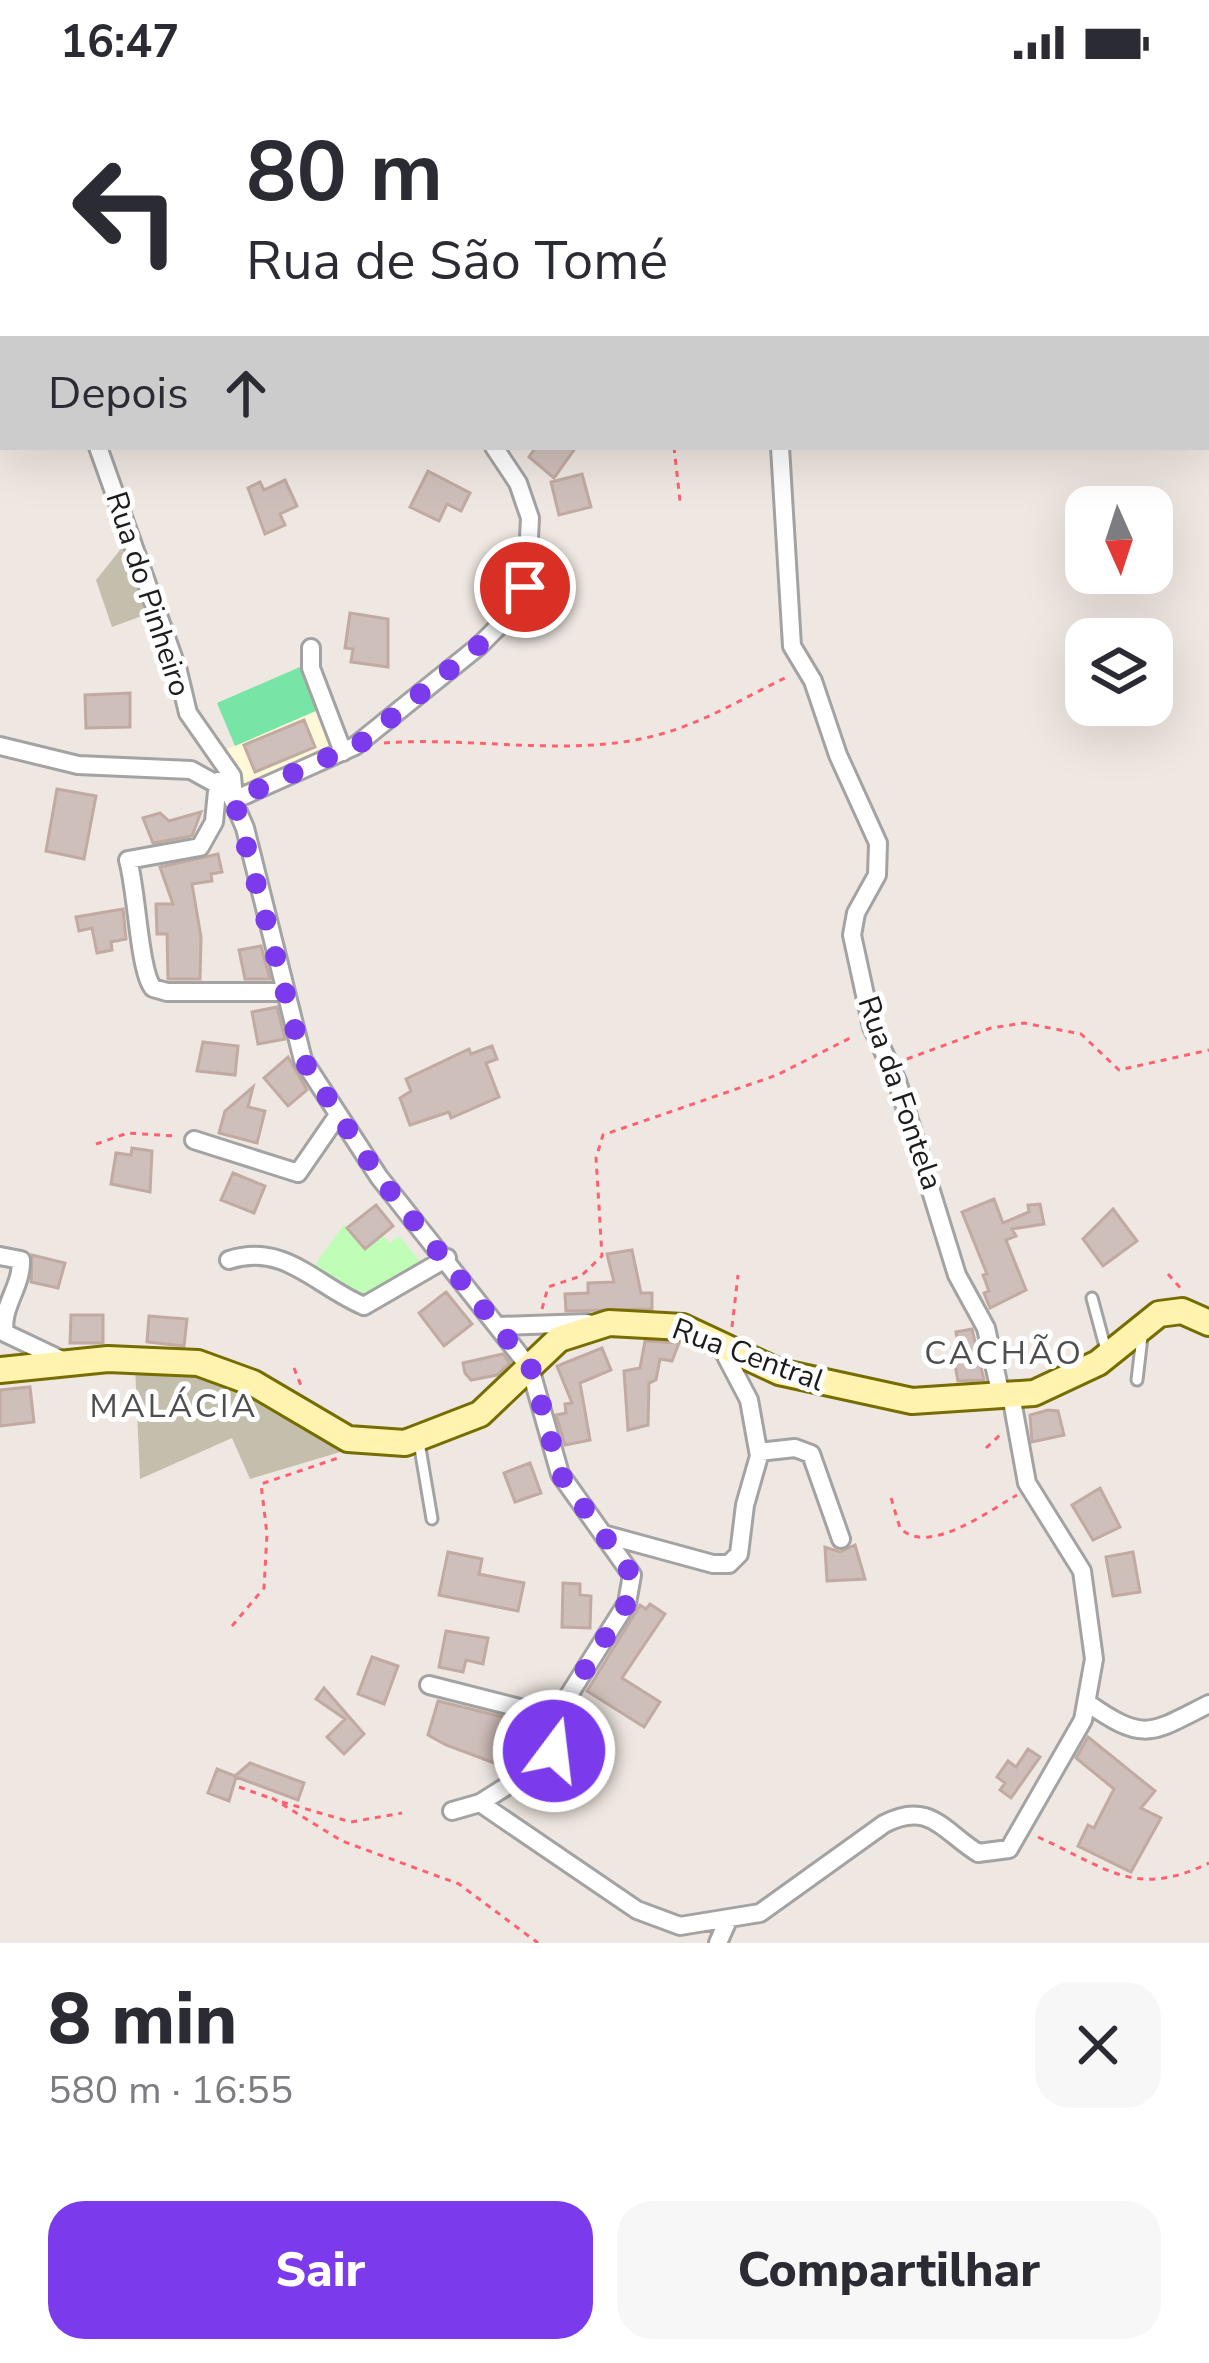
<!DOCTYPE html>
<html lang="pt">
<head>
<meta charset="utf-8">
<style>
	body { margin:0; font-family:"Nunito Sans",sans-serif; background:#f7f7f7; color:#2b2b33; height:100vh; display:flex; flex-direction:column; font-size:45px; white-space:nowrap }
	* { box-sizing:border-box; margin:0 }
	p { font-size:39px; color:#7c7c81 }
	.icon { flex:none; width:66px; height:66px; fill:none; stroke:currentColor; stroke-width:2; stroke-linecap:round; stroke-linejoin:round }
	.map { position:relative; height:1859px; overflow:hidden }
	.side { display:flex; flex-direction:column; background:#fff; flex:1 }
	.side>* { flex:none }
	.top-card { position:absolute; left:0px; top:0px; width:1209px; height:366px; box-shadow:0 12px 48px #0002; background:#fff; color:#2b2b33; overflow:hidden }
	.needle { width:78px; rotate:177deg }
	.fabs { position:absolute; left:1065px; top:402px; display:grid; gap:24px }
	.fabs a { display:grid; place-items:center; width:108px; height:108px; border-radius:24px; background:#fff; box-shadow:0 12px 48px #0002; font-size:60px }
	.pin { position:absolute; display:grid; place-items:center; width:102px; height:102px; color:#fff; margin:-51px; border:6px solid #fff; border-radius:50%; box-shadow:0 3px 12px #0007 }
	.me { position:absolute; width:132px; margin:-66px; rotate:15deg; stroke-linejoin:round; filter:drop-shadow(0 0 9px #0008) }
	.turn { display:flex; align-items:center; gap:42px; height:252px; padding:0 48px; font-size:54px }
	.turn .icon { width:156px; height:156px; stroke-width:2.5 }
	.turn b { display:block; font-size:84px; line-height:102px }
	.then { display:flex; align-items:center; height:114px; padding:0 48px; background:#0003; gap:24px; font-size:45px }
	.round { display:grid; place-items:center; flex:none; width:126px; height:126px; border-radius:36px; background:#f7f7f7 }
	.overview { display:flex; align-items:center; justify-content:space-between; height:204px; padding:0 48px }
	h1 { font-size:72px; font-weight:800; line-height:90px }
	.button { display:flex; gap:24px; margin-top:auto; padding:24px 48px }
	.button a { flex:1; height:138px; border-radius:36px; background:#7c3aed; color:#fff; font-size:48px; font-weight:800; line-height:138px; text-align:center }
	.button a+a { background:#f7f7f7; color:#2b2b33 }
	.status { display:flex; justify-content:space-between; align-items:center; height:84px; padding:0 60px; background:#fff; direction:ltr }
	.status svg { height:33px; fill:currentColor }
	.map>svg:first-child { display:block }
	.education { fill:#fff8d9 }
	.construction { fill:#c4bfac }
	.park { fill:#c0feb8 }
	.pitch { fill:#77e5a6 }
	.building { fill:#cfbfba; stroke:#c1aaa2; stroke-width:3 }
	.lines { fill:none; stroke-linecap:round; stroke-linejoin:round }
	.service-casing { stroke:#a3a3a3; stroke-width:15 }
	.minor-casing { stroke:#a3a3a3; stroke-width:22 }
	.secondary-casing { stroke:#766c00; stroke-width:30 }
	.path { stroke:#ff6170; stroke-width:3; stroke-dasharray:6 6; stroke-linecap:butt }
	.service { stroke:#fff; stroke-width:9 }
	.minor { stroke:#fff; stroke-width:16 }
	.secondary { stroke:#fff3af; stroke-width:24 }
	.route { stroke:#7c3aed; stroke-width:21; stroke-dasharray:0 37.8 }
	.labels { text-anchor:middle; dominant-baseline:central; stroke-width:10; stroke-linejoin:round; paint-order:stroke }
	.street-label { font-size:30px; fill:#1c1c1c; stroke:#fff }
	.neighbourhood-label { font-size:33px; letter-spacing:3px; fill:#4f4f4f; stroke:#fff }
</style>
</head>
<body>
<div class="status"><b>16:47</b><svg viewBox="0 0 49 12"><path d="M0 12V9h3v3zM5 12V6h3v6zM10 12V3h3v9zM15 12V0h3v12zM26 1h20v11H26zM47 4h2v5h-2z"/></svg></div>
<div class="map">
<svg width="1209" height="1859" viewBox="0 0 1209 1859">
	<rect width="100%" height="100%" fill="#efe7e1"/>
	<!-- education -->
	<path class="education" d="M321,625L337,665L249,706L222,667Z"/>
	<!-- construction -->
	<path class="construction" d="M124,461L150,529L112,543L96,496Z
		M135,1281L217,1294L269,1317L347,1366L250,1395L232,1354L140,1395Z"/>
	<!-- park -->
	<path class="park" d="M344,1140L365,1165L382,1151L389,1159L399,1152L423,1181L366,1217L312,1185Z"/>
	<!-- pitch -->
	<path class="pitch" d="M300,583L318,626L235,662L217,619Z"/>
	<!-- building -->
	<path class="building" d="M536,363H576L554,394L529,373Z
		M428,387L470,409L461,427L447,420L439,437L410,423Z
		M582,390L591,423L559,431L551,398Z
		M285,396L297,422L280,430L285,441L265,450L248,404L260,398L264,406Z
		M350,529L388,535V583L351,578L353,565L345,564Z
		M130,609V643L86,644L85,611Z
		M304,636L315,663L255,688L244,661Z
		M57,705L96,712L84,775L46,767Z
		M201,728L192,752L153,759L143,734L160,729L169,737Z
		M218,770L222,788L211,790L212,797L192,800L201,853L200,895H168L167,850H157L156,820H173L160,783Z
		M123,825L126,855L111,858L112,866L97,869L92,844L79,847L76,833Z
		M261,862L270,895H245L239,866Z
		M277,923L285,955L258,960L252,928Z
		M203,958L238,962L235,991L197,987Z
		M492,962L497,975L486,979L499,1013L451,1034L449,1028L410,1041L400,1014L411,1007L406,995L469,965L471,970Z
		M288,973L307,1006L288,1022L264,994Z
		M253,1003L248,1023L265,1027L257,1059L219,1049L225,1027Z
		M132,1064L152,1067L150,1108L111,1100L116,1069L131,1071Z
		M233,1089L265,1102L254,1129L221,1116Z
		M994,1115L1003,1139L1029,1128L1028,1121L1040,1120L1044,1140L1012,1145L1016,1152L1006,1156L1026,1206L990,1224L984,1209L989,1207L983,1191L987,1190L962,1128Z
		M376,1121L393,1142L365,1165L347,1144Z
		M1113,1125L1137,1157L1103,1182L1083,1155Z
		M632,1166L641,1209H652V1225L566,1227L565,1210L588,1209V1199L614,1198L607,1170Z
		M32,1171L65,1179L58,1204L31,1198Z
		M446,1208L472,1240L444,1262L419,1229Z
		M71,1231H103V1259H70Z
		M149,1232L187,1235L184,1262L147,1258Z
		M972,1245L984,1296L958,1297L952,1265L959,1264L956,1248Z
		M645,1257L679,1259L672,1277L660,1275L656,1296L649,1299L648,1341L628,1346L624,1287L640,1284Z
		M602,1264L611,1286L580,1299L590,1356L565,1361L556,1331L566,1329L565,1320L572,1319L557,1282Z
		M503,1270L510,1279L497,1291L471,1296L465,1289L463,1279Z
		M30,1303L34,1338L0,1342V1306Z
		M1048,1326L1058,1327L1064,1351L1032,1358L1030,1331Z
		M530,1379L541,1409L515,1418L504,1389Z
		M1100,1404L1120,1443L1093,1456L1072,1421Z
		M855,1461L865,1495L827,1497L825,1463L840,1468Z
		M448,1468L482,1475L479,1490L524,1499L518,1527L439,1511Z
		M1133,1468L1140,1508L1113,1512L1106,1473Z
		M563,1499L580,1500V1511L591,1512L590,1544L562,1543Z
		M650,1520L665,1530L622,1594L660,1618L644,1643L587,1607L640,1521L646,1525Z
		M446,1547L488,1554L483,1580L466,1576L463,1588L439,1583Z
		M372,1573L398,1582L384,1620L358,1610Z
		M324,1604L364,1650L344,1670L327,1653L345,1635L316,1615Z
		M438,1617L540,1642L538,1668L504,1657L497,1680L446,1661L428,1651Z
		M571,1631L599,1634L597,1658L565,1655Z
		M1088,1653L1155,1707L1141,1724L1161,1734L1131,1788L1078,1762L1088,1741L1094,1744L1114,1705L1076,1674Z
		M1028,1665L1040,1673L1011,1714L1000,1706L1005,1699L997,1693L1008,1677L1016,1683Z
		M250,1679L304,1699L298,1716L236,1693L229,1717L208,1709L217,1685L235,1692Z"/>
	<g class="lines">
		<defs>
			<path id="service" d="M1092,1214L1106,1266
				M1137,1296L1142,1253
				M419,1358L432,1435"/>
			<path id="minor" d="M6,0L12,3
				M420,0L424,3
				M723,0V3
				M1178,0L1183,3
				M362,3L366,0
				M1206,8L1209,7
				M98,363L178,587L188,629L232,692L234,715
				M780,363L792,562L813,597L838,671L878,759L877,791L856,829L852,851L872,943L897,997L957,1191L986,1244L1001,1312
				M311,564V584L343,668
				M0,662L78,681L191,686L229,707L245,744L303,976L379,1093L530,1284L560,1390L632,1491L627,1519L555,1633L550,1675L480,1719L452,1727
				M218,697L214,738L200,763L128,776C137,807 139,887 153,904L167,908H286
				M234,716L355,662L479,562L512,529L527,495L530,434L518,399L494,363
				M194,1056L298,1089L338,1031
				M0,1172L21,1176C22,1203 0,1224 5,1249L64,1277
				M229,1176C285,1158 316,1202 364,1222L447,1174
				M499,1242L588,1239
				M759,1368L795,1364L811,1370L841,1455
				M603,1450L713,1480H729L739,1470L745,1421L759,1372L749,1316L719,1259
				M429,1601L555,1633
				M1089,1620C1145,1659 1151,1649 1209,1620
				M480,1719L637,1826L680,1842L760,1829L884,1740C929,1716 943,1747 978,1769L1009,1765L1083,1636L1094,1575L1082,1487L1027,1399L1011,1311
				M718,1859L728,1836"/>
			<path id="secondary" d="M0,1286L108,1275L198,1279L253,1299L348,1355L405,1359L480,1330L559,1255L609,1239L683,1243L779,1288L912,1317L1034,1309L1098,1279L1159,1230L1182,1227L1209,1239"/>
		</defs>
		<!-- service casing -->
		<use href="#service" class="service-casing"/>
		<!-- minor casing -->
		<use href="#minor" class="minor-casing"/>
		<!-- secondary casing -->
		<use href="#secondary" class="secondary-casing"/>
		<!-- path -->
		<path class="path" d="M485,3L490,0
			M674,363L680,417
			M384,659C475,652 573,675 661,650C705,638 747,612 787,593
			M907,975L991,944L1024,939L1081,950L1119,986L1209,966
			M96,1060L128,1049L175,1052
			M1168,1190L1183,1207
			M542,1225L548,1203L581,1192L602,1172L596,1074L603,1051L777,991L854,952
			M732,1243L738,1191
			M294,1284L302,1304
			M986,1364L1002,1349
			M891,1414L900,1444C928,1473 990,1426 1017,1411
			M232,1542L264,1504L267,1450L261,1400L341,1373
			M239,1703L273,1715
			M272,1714L342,1757L459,1800L538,1859
			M282,1718L351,1738L402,1729
			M1038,1753C1107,1784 1135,1815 1209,1779"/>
		<!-- service -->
		<use href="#service" class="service"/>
		<!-- minor -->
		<use href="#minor" class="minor"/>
		<!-- secondary -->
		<use href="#secondary" class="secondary"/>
	</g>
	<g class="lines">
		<!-- route -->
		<path class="route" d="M525,503L496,547L362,658L234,716L303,976L379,1093L532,1286L560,1390L632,1491L627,1519L555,1633L554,1667"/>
	</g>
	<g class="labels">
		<!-- street labels -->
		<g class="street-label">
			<text transform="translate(148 510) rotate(72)">Rua do Pinheiro</text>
			<text transform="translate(900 1009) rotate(71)">Rua da Fontela</text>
			<text transform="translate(748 1271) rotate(20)">Rua Central</text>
		</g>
		<!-- neighbourhood labels -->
		<g class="neighbourhood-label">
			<text x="1004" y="1269">CACHÃO</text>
			<text x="174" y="1322">MALÁCIA</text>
		</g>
	</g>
</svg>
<div class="fabs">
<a><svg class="needle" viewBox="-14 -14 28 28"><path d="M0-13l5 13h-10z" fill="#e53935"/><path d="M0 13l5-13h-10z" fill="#7c7c81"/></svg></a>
<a><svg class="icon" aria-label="layers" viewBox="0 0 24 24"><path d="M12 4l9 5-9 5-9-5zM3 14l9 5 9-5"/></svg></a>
</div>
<div class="pin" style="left:525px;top:503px;background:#d93025"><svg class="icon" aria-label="arrive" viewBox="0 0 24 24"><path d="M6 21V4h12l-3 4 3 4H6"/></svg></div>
<svg class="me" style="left:554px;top:1667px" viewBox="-20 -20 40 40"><circle r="17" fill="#7c3aed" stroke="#fff" stroke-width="3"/><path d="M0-11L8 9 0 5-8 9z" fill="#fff"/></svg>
<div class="top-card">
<div class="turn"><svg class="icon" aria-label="left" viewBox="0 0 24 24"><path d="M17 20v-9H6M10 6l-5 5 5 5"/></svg><div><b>80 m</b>Rua de São Tomé</div></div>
<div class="then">Depois<svg class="icon" aria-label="ahead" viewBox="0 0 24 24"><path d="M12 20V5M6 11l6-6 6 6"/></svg></div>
</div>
</div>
<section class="side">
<div class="overview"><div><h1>8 min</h1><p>580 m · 16:55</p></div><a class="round"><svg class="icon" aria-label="close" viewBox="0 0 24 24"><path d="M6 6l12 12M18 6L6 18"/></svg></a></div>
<div class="button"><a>Sair</a><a>Compartilhar</a></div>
</section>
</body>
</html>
